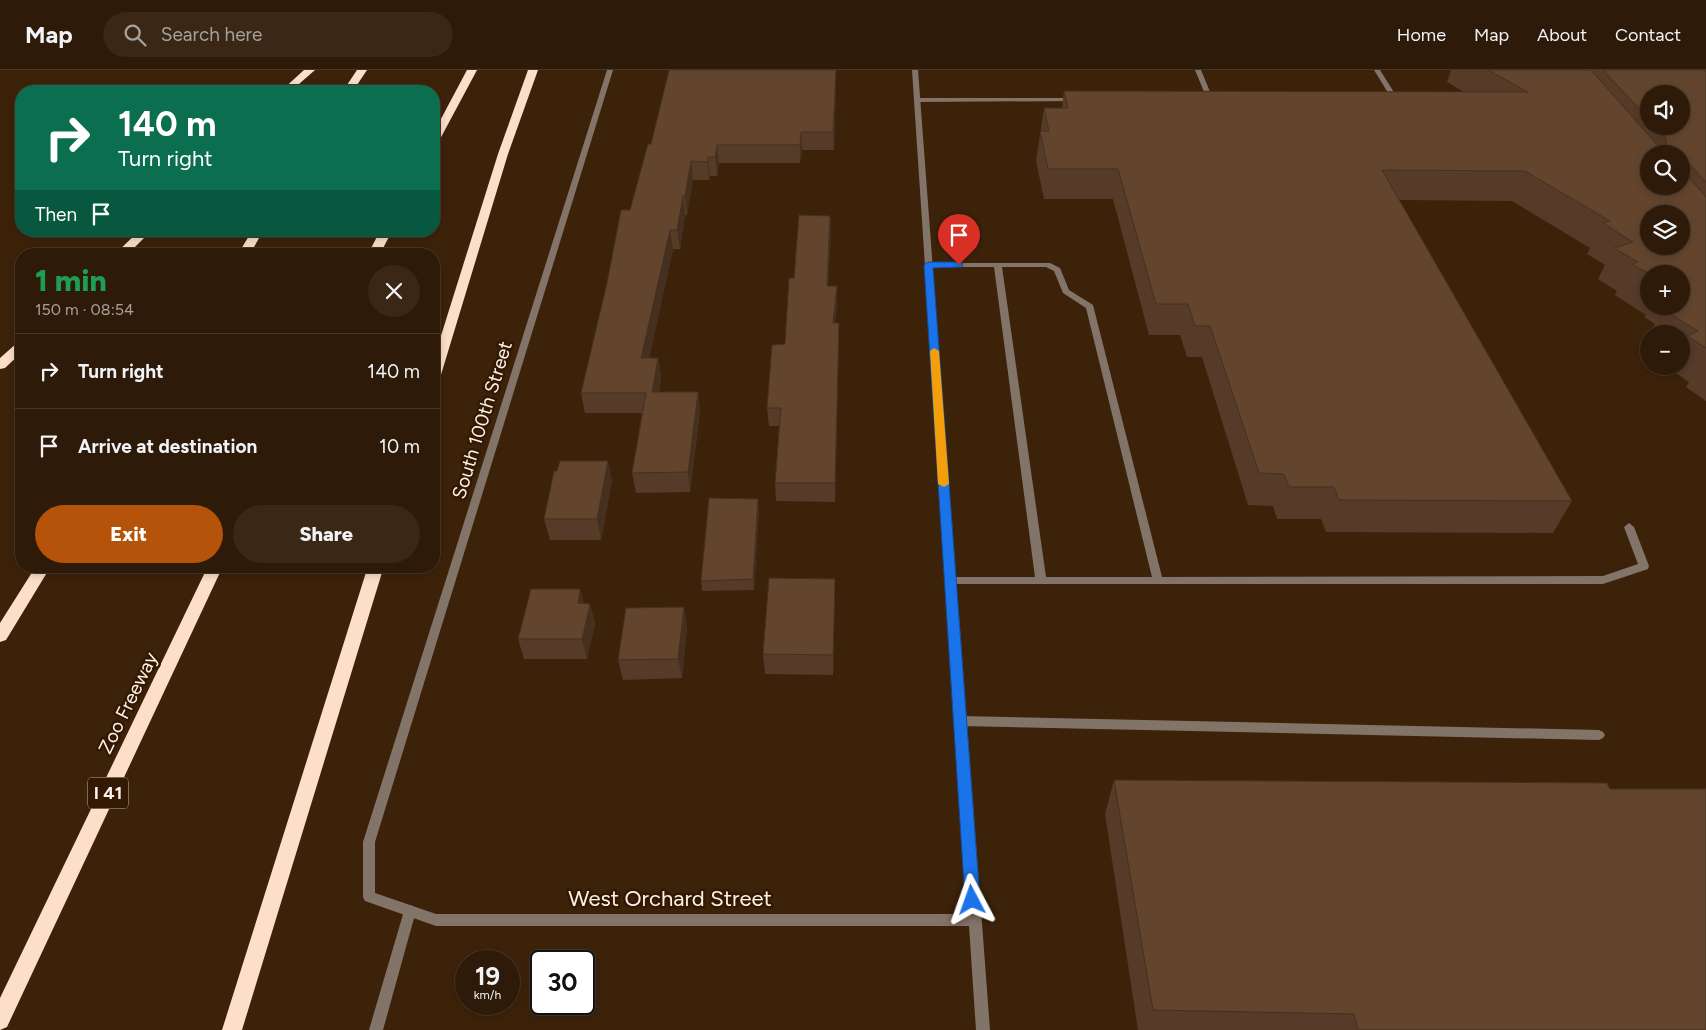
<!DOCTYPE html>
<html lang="en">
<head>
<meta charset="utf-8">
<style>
	body { margin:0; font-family:Figtree,sans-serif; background:#3a2716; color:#f1f3f6; height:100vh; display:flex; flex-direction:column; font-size:19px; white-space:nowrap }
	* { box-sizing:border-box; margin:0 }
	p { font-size:16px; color:#a7a19c }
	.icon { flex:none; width:28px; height:28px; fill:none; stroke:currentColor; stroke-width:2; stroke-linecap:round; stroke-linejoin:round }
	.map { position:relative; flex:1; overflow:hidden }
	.panel { position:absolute; left:15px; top:178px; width:425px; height:325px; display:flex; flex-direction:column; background:#2e1a08; border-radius:20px; box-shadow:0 2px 8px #0003,0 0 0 1px #493829 }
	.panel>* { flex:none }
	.banner { position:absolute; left:15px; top:15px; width:425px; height:152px; border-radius:20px; box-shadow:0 2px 8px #0003,0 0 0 1px #493829; background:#0b6e4f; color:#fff; overflow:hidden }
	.buttons { position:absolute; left:1640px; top:15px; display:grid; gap:10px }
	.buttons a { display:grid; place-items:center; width:50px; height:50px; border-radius:50%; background:#2e1a08; box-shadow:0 2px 8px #0003,0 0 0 1px #493829; font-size:25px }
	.speed { position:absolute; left:455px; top:880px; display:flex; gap:10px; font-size:25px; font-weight:700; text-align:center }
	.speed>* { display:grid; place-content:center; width:65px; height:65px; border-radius:50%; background:#2e1a08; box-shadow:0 2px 8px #0003,0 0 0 1px #493829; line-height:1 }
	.speed small { font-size:12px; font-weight:400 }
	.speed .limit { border:2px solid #111; border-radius:8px; background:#fff; color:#111 }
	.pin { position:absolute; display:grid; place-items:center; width:42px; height:42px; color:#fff; margin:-51px -21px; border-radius:50% 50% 50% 0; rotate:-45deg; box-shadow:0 0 5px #0007 }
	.pin .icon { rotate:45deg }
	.me { position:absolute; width:55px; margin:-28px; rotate:356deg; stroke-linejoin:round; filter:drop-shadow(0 0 4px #0008) }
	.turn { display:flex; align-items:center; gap:18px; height:105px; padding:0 20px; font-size:22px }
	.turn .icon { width:65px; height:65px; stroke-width:2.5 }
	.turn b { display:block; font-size:35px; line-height:42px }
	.then { display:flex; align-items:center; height:48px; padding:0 20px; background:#0003; gap:10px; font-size:19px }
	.round { display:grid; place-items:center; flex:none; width:52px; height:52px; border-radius:26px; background:#3a2716 }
	.overview { display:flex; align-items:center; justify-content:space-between; height:85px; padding:0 20px }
	h1 { font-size:30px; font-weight:800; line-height:38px; color:#1e9e55 }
	.action { display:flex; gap:10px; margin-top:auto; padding:10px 20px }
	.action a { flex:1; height:58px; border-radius:30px; background:#b45309; color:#fff; font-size:20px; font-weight:800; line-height:58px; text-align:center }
	.action a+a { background:#3a2716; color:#f1f3f6 }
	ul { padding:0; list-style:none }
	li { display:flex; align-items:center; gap:15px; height:75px; padding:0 20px; border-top:1px solid #493829 }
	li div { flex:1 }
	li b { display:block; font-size:19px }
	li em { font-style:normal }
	header { display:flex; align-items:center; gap:30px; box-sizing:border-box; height:70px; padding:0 25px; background:#2e1a08; border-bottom:1px solid #493829 }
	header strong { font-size:24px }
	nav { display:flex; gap:28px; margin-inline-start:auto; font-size:18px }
	.search { width:350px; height:45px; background:#3a2716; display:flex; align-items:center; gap:12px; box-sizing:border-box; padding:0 18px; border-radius:28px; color:#a7a19c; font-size:19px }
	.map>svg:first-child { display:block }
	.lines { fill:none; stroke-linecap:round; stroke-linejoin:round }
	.lane { fill:#837469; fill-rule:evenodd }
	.street { fill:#837469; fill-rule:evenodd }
	.highway { fill:#fcdec9; fill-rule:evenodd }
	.wall { fill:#553b28; fill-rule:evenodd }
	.shaded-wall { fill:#453020 }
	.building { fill:#63452e; stroke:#453020; fill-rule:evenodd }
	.route { fill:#1a73e8; stroke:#114b97 }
	.slow { fill:#f59e0b }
	.labels { text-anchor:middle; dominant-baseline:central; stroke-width:5; stroke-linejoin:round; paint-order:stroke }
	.shield { fill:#331802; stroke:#c0b1a4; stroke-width:1 }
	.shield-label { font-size:18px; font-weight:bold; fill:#fdf2ea }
	.street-label { font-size:19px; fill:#fdf2ea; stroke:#331802 }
	.near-street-label { font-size:22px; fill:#fdf2ea; stroke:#331802 }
</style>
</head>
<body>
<header>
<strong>Map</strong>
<div class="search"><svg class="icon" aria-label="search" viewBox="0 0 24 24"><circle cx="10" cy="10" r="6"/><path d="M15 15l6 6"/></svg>Search here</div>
<nav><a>Home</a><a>Map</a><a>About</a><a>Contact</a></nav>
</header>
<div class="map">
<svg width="1706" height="960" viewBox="0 0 1706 960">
	<rect width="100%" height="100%" fill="#3d220a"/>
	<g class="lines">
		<!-- lane -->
		<path class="lane" d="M1195,0H1201L1213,29L1212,30L1207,29Z
			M1374,0H1380L1397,27L1396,28L1386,30V28L1390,26Z
			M1076,28L1079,30L1078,31L917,32L914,30L917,28Z
			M925,193H1050L1060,198L1069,220L1093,235L1162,507L1603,506L1638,494L1624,457L1629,453L1634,457L1649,496L1648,499L1603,514H946L945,511L946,508L950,507H1035L994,197H925ZM1002,197H1046L1054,201L1063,223L1086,238L1152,507H1046Z
			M960,646L1599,660L1603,662L1605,665L1603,668L1599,670L960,656L956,654L954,651L956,648Z
			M410,835L415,837L416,841L383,960H369L404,841L405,837Z"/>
		<!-- street -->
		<path class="street" d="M607,0H613L375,772V823L436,844H968L912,0H918L990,960H976L969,856H436L365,831L363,827V772Z"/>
		<!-- highway -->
		<path class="highway" d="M304,0H315L291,21H281Z
			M357,0H367L353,21H343Z
			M467,0H477L439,71L434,74V62Z
			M528,0H538L508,84L440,308L439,311L434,312V288L498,84Z
			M139,161H151L128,184H115Z
			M252,161H263L250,184H238Z
			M380,161H392L380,184H368Z
			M21,272V283L5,298L0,299V288L17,273Z
			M36,496H51L6,570L0,572V553Z
			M208,496H223L7,957L0,960V928Z
			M368,496H384L242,960H222Z"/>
	</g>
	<!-- wall -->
	<path class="wall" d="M1451,0H1706V331L1686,317L1689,312L1667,297L1668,296H1681V264H1650L1655,254L1644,247L1646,245L1615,225L1617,221L1598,209L1605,195L1587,184L1590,178L1512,131L1399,130L1572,431L1553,463L1326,462L1321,449H1277L1273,436L1248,435L1202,287H1187L1180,265H1149L1113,129H1044L1036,91L1044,38H1062L1064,21L1464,22L1447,12ZM1649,24L1681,56H1649ZM1649,84H1681V116ZM1649,204H1681V236H1649Z
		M836,8L834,80H802L800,93H719L717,106H710L709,110H693L687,145H685L680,179H673L649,288H658L661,307L659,322H698L700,342L690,422L636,423L632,403L642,343H585L581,323L630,140L651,74Z
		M830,146L831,163L828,216L837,234L835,253L839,272L835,432L776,431L775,413L779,356H769L767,338L785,274Z
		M1649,265V273L1645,271Z
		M612,411L601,470H550L544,449Z
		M758,429L759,439L754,520L702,521L701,511Z
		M835,509V529L833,605L765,604L763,584Z
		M580,519L584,534H590L595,554L587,589H524L518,569Z
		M684,537L687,557L682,608L623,610L618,590Z
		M1114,710L1610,719L1706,960H1138L1105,744Z"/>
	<!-- shaded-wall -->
	<path class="shaded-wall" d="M836,0V8L834,80L833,62Z
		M801,62L802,80L800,93V75Z
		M717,75L719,93L717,106L715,87Z
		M708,87L710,106L709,110L708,92Z
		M691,91L693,110L687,145L685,126Z
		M683,126L685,145L680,179L677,160Z
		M830,146L831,163L827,234V216Z
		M670,160L673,179L645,308L641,288Z
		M837,216V234L833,272V253Z
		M839,253V272L835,432V413Z
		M658,288L661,307L655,342L652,322Z
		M698,322L700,342L690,422L688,402Z
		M608,391L612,411L601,470L597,449Z
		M758,429L759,439L754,520L753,509Z
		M835,509V529L833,605V585Z
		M580,519L586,540L578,533Z
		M590,534L595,554L587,589L582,569Z
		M684,537L687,557L682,608L678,589Z"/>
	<!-- building -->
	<path class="building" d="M669,0H836L833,62H801L800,75H717L715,87H708V92L691,91L685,126H683L677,160H670L641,288H658L652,322H698L688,402L632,403L646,323H581L607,213L621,140H630L648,74H651Z
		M1488,0H1591L1660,78H1666V68L1655,56H1681V24H1649V49L1603,0H1706V112L1681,85V84H1649V116H1681V98L1706,127V278L1687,266L1698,261L1664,240L1674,236H1681V234L1688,231L1681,227V204H1649L1632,194L1638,192L1614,178L1633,172L1603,153L1610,151L1525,101L1382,100L1572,431L1339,430L1334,417H1289L1284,404L1259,403L1210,256H1195L1188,234H1156L1118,99H1048L1040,61H1049L1044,38H1068L1064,21L1528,22ZM1649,144H1681V176H1649Z
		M799,145L830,146L827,216H837L833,253H839L835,413H775L781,338H767L772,275L785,274L789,208H794Z
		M560,391H608L597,449H544L554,401H557Z
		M709,428L758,429L753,509L701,511Z
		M769,508L835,509L833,585L763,584Z
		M531,519H580L578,533L590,534L582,569H518Z
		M684,537L678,589L618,590L626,538Z
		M1114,710L1607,713L1610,719H1706V960H1358L1354,944L1153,940Z"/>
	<!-- route -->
	<path class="route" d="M959,192L962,193V197L933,198L980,830L978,835L972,836L967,835L965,830L924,195L928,192Z"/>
	<!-- slow -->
	<path class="slow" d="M934,278L939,281L949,414L944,417L938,414L930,281Z"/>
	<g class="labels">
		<!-- shield labels -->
		<rect class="shield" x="88" y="707.5" width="40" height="31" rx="4"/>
		<g class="shield-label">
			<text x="108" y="723">I 41</text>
		</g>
		<!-- street labels -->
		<g class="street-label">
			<text transform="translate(482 350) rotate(-73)">South 100th Street</text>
			<text transform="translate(128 633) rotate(-64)">Zoo Freeway</text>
		</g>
		<!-- near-street labels -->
		<g class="near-street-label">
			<text x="670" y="828">West Orchard Street</text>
		</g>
	</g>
</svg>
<div class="buttons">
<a><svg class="icon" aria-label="sound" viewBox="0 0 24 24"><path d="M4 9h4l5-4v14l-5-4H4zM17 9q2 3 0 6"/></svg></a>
<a><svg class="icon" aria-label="search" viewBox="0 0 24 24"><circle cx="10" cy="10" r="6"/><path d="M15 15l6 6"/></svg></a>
<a><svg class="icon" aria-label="layers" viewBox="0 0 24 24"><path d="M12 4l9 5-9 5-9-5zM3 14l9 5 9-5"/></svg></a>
<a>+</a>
<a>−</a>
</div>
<div class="speed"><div>19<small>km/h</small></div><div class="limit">30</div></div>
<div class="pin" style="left:959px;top:195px;background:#d93025"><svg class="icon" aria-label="arrive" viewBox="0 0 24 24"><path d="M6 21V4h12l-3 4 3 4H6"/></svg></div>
<svg class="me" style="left:972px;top:830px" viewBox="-20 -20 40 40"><path d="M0-17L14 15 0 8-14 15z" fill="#1a73e8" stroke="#fff" stroke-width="4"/></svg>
<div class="banner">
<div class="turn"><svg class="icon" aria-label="right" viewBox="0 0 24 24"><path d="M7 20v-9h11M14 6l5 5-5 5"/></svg><div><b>140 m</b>Turn right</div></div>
<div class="then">Then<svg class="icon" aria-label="arrive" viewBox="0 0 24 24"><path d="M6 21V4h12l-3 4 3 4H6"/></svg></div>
</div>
<section class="panel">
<div class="overview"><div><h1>1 min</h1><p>150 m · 08:54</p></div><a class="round"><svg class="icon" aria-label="close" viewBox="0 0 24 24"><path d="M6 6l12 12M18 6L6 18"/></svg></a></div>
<ul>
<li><svg class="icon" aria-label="right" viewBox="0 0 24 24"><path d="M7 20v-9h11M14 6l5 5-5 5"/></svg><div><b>Turn right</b></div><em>140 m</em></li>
<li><svg class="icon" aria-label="arrive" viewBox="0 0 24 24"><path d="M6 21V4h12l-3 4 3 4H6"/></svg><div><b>Arrive at destination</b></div><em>10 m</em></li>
</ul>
<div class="action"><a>Exit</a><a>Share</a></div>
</section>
</div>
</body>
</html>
